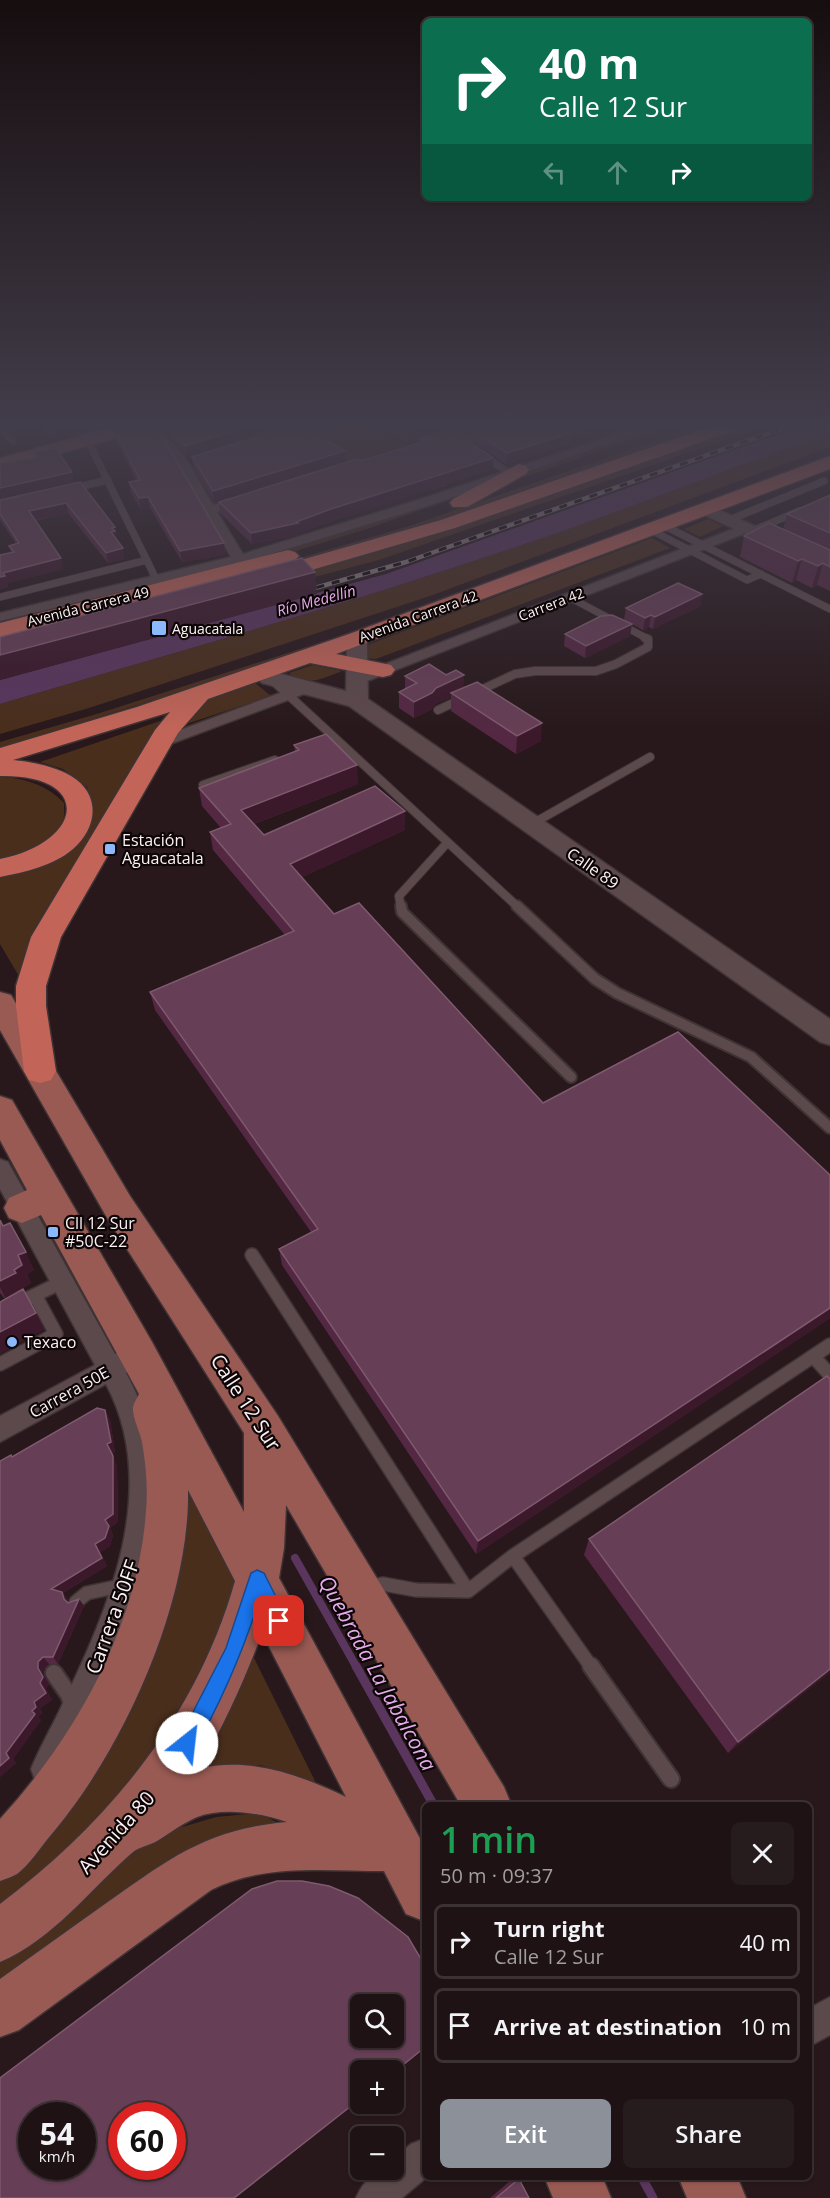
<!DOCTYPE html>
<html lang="en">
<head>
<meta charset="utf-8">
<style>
	body { margin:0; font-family:"Open Sans",sans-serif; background:#261b1d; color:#f1f3f6; height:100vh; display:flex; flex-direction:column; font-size:22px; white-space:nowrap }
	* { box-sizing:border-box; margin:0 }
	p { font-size:20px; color:#a19ea0 }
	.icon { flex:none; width:33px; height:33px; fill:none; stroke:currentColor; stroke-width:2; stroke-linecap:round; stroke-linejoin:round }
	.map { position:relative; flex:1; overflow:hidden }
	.sheet { position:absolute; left:422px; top:1802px; width:390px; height:378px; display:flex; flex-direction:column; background:#1e1214; border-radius:9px; box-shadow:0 2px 4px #0004,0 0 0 2px #3c3234 }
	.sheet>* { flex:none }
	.hud { position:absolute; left:422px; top:18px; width:390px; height:183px; border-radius:9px; box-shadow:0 2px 4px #0004,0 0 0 2px #3c3234; background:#0b6e4f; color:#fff; overflow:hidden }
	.buttons { position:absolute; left:350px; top:1994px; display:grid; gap:12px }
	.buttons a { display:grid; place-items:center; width:54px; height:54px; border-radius:9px; background:#1e1214; box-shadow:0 2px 4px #0004,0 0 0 2px #3c3234; font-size:30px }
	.speed { position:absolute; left:18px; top:2102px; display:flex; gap:12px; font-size:30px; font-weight:700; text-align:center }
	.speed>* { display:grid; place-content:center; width:78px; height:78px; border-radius:50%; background:#1e1214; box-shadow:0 2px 4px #0004,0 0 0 2px #3c3234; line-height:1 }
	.speed small { font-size:15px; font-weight:400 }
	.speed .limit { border:9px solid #d22; background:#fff; color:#111 }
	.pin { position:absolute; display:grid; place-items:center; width:51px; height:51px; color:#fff; margin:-26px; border-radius:12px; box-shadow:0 3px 9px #0006 }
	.me { position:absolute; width:66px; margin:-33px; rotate:29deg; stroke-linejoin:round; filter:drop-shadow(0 0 4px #0008) }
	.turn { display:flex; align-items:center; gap:21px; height:126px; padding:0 18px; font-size:27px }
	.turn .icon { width:78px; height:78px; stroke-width:2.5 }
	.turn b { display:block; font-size:42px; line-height:51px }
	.lanes { display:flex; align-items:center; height:57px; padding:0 18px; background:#0003; justify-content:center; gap:30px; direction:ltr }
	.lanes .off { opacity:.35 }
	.round { display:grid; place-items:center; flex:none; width:63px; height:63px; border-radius:9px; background:#261b1d }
	.head { display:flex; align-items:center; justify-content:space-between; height:102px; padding:0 18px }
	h1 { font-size:36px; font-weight:600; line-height:45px; color:#1e9e55 }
	.cta { display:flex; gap:12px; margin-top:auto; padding:12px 18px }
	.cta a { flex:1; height:69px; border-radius:9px; background:#8c9099; color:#fff; font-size:24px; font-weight:600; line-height:69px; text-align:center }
	.cta a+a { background:#261b1d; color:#f1f3f6 }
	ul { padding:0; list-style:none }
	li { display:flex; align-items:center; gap:18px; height:75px; margin:0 12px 9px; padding:0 6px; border:3px solid #3c3234; border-radius:9px }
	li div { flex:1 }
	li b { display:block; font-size:22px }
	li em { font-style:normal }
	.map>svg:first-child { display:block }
	.green { fill:#4a2e1c }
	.water { fill:#5a365e }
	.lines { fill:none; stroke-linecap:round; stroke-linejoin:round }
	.stream-far1 { stroke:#5a365e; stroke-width:8 }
	.stream { stroke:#5a365e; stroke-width:9 }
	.lane-far4-casing { stroke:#3f3335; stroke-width:8 }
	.lane-far3-casing { stroke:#3f3335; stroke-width:10 }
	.lane-far2-casing { stroke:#3f3335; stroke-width:14 }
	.lane-far1-casing { stroke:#3f3335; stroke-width:16 }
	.lane-casing { stroke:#3f3335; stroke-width:20 }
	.street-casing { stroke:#3f3335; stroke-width:3 }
	.secondary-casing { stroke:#3f3335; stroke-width:3 }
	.primary-casing { stroke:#3f3335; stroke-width:3 }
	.highway-casing { stroke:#3f3335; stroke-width:3 }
	.lane-far4 { stroke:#5c494c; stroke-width:7 }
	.lane-far3 { stroke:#5c494c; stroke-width:8 }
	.lane-far2 { stroke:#5c494c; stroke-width:10 }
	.lane-far1 { stroke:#5c494c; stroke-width:13 }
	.lane { stroke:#5c494c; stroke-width:16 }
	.street { fill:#5c494c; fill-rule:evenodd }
	.secondary { fill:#5c494c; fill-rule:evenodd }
	.primary { fill:#995a53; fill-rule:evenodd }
	.highway { fill:#c26558; fill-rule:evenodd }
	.rail-casing { stroke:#8c7d80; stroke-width:4.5 }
	.rail { stroke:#0c0607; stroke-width:3; stroke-dasharray:8; stroke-linecap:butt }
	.wall { fill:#542842 }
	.shaded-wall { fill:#3b192b }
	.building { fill:#663e55; stroke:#7e5a6e; stroke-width:1.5; fill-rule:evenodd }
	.route { fill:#1a73e8; stroke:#114b97; stroke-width:1.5 }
	.poi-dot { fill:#8cb9fc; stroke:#0c0607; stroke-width:2 }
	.labels { text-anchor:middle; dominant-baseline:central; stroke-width:4.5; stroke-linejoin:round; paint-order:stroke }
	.far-street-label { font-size:14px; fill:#fdf1f3; stroke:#0c0607 }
	.far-poi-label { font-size:14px; fill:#fdf1f3; stroke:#0c0607; text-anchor:start }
	.far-water-label { font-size:15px; font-style:italic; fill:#e6aaeb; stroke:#0c0607 }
	.poi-label { font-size:16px; fill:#fdf1f3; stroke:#0c0607; text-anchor:start }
	.street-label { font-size:16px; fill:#fdf1f3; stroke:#0c0607 }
	.near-street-label { font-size:20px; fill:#fdf1f3; stroke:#0c0607 }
	.near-water-label { font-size:21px; font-style:italic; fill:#e6aaeb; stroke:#0c0607 }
</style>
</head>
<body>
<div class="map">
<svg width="830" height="2198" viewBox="0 0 830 2198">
	<rect width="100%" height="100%" fill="#28181b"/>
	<!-- green -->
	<path class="green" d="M306,424H373L409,447L402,450L446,483V486L428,490L378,457C370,458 363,462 355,463C342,463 307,437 300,427Z
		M667,424H679L513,481L527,471Z
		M705,424H725L352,550L269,567L406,527Z
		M750,424H771L382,559L0,661L177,606L338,563L414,540Z
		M830,433V447L430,596L89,708L0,734V704C174,653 348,604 519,546C624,510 726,469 830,433Z
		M830,455V458L444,602L214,681L0,748V742L100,713L353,632Z
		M464,494L376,526L296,551L22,618H9L199,573Z
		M708,519L723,526L700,537L684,529Z
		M652,538L670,548L376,659L366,658L361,650L367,645Z
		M313,665L342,671C324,678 306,688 289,673Z
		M254,682L271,696L186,724L208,698Z
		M163,720L38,925L24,959L23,983L0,944V877L44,866L75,843L91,825L93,805L87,787L63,769L40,762Z
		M0,777C25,778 47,785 64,803C64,809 65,817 62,823C52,842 21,854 0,858Z
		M182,1479L240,1570L209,1653L164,1738L113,1818L0,1918V1877Z
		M251,1652L316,1783L261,1765L225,1769L184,1784Z
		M259,1813L286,1827L0,1985V1954L146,1844L179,1828L216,1817Z"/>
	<!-- water -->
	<path class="water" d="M807,424H830V433C726,469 624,511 519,546C348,604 174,653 0,704V680L386,574Z"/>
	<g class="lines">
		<!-- stream-far1 -->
		<path class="stream-far1" d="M295,1558L357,1668"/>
		<!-- stream -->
		<path class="stream" d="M356,1666L433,1804
			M641,2176L653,2198"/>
		<defs>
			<path id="lane-far4" d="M3,424L4,432L13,441
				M45,424L52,431
				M66,424L69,426
				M88,441L156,579
				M482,455L509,473
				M70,489L108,480
				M729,520L824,481
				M663,525L830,609
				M651,530L747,580L761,574
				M752,531L799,511
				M0,597L147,560
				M569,597L648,639"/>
			<path id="lane-far3" d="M271,679L519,908
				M438,710L515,674L535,671H596L616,664L648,647V639L645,638
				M203,785L275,760
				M532,824L650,757
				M401,908L399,896L447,843"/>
			<path id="lane-far2" d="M401,906L402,912L571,1077
				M517,906L595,979L617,993L751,1057L830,1128"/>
			<path id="lane-far1" d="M252,1255L468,1591L513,1556L830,1345
				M29,1298L62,1282
				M813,1356L830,1375
				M0,1364L56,1334L35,1295
				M513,1556L592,1668
				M367,1587L383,1584L416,1590L468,1591
				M76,1602L87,1593L125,1585"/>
			<path id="lane" d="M591,1666L671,1779
				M54,1673L69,1695L73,1706"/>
			<path id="street" d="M308,424H327L278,441L272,437Z
				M647,424H665L428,506L244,562L0,621V613L231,557L168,450L138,429V425C171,422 199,481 213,505L247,495L251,496L253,499L251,502L217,512L243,554L418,500Z
				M746,524L753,528L751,531L362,683H352L349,680L352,677Z
				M307,683L315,688L312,691L165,746H153L151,743L153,740Z
				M0,1159L8,1162L115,1354L123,1351L132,1354L135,1362L132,1370L126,1373C198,1501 119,1663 57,1780L46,1784L35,1780L31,1769C40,1747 53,1725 63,1703C109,1608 161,1487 106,1384L0,1442V1416L95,1365L0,1189Z
				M830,1997V2035L808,2047V2009Z
				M424,2139V2176H428L402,2198H356C363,2182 375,2169 393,2169V2159L411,2144Z"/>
			<path id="secondary" d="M706,504L830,560V573L700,513L697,509L700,505Z
				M357,633L364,635L367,639L368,699L830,1019V1045L820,1042L349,706L262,683L252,672L255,667C265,665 270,667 278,673L346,691L347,639L350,635Z"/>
			<path id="primary" d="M125,424H156L153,428L0,470V458Z
				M0,992L11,995L130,1196L278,1416L504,1787L511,1804H460L286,1505L284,1548L279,1578L424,1846V1921L406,1914L384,1871C327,1871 264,1863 211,1890L19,2030L0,2037V1979C35,1954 70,1929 105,1904C169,1859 206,1829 287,1822C260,1813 224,1807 197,1817C183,1823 170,1833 157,1841C150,1845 139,1847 133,1852C90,1889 54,1939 0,1962V1904C110,1821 197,1715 235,1581L188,1490C190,1603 123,1751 50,1836C40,1848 29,1865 17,1874C12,1877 5,1879 0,1881V1819C76,1736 138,1626 146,1511C148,1488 146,1465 142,1442C140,1432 132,1417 133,1407C134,1403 137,1398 139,1394L41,1215L22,1223L9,1218L4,1208L9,1198L27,1190L0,1140V1096L12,1100L152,1342L244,1512V1433L106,1216L0,1030ZM262,1633L346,1797C300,1775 249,1756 198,1769C224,1726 244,1681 262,1633Z
				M544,2176H602L611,2198H553Z
				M678,2176H737L746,2198H687Z"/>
			<path id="highway" d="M718,424H745L742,428L455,528L267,583L259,582L256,577L259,572L441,520Z
				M830,456V469L336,654L391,665L395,670L391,675L383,677L310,663L208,699L178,733L61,937L46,986V1006L56,1071L51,1080L40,1083L29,1080L24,1071L16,1006V986L31,937L155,730L170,712L13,760C32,762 54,766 71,776C101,794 98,827 73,849C53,866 25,872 0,877V859C83,843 95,774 0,776V748L137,707L349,634Z
				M519,464L526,466L529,470L526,474L467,507H453L450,503L453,499Z
				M288,550L295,552L299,556L295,560L0,637V623Z"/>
		</defs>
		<!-- lane-far4 casing -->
		<use href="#lane-far4" class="lane-far4-casing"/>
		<!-- lane-far3 casing -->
		<use href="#lane-far3" class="lane-far3-casing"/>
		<!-- lane-far2 casing -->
		<use href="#lane-far2" class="lane-far2-casing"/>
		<!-- lane-far1 casing -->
		<use href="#lane-far1" class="lane-far1-casing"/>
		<!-- lane casing -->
		<use href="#lane" class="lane-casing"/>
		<!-- street casing -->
		<use href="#street" class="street-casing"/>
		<!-- secondary casing -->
		<use href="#secondary" class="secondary-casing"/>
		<!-- primary casing -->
		<use href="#primary" class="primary-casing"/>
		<!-- highway casing -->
		<use href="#highway" class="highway-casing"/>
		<!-- lane-far4 -->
		<use href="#lane-far4" class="lane-far4"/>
		<!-- lane-far3 -->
		<use href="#lane-far3" class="lane-far3"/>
		<!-- lane-far2 -->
		<use href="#lane-far2" class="lane-far2"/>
		<!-- lane-far1 -->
		<use href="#lane-far1" class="lane-far1"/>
		<!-- lane -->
		<use href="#lane" class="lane"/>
		<!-- street -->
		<use href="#street" class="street"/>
		<!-- secondary -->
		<use href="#secondary" class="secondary"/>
		<!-- primary -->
		<use href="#primary" class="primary"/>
		<!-- highway -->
		<use href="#highway" class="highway"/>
		<defs>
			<path id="rail" d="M301,592L406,562L795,424"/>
		</defs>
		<!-- rail casing -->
		<use href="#rail" class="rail-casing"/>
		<!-- rail -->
		<use href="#rail" class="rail"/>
	</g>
	<!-- wall -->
	<path class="wall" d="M8,424H30L31,430L14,434L9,429Z
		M156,424H295L187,457L173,440L156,428Z
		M377,424H557L571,433L570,444L506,464L471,441H467L493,469L332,521L298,533V535L252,544L220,513L219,502L361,461L420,443V439L447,431L408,443Z
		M563,424H606L605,432L586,438Z
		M114,429L224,543L225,555L182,562L150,508L141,510L131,493L129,482L136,480L116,440Z
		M325,442L345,451L346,462L214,502L193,468L192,457Z
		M80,482L117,537L116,538V539L125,559L108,563L68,513L35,521L63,569L7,583L8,587L0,589V555L11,553L9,546L16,544L0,520V500Z
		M830,495V591L817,585L812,588L796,580L792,583L740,557L744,536L783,530L787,514Z
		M702,594L700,606L653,629L649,627L643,630L632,624L630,636L585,658L564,646L565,634L632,624L624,620L626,608Z
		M446,675H464L463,688L541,741L516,754L451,711V697L435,704L432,709L414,718L399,708V692L405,689V676Z
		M294,745L358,784L254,824L264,835L405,811V830L302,877L334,914L543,1103L830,1175V1318L476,1554L282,1265L279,1249L311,1232L155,1010L150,992L285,935L213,850L210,832L221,828L202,806L199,788L295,752Z
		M0,1220L3,1226L34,1270L27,1274L31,1283L23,1288L44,1330L5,1299L0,1293Z
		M105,1410L110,1420L115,1452L112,1454L117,1466L118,1522L110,1528L113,1535L110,1546L100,1552L107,1566L63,1593L68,1600V1603L79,1599L84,1606L58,1664H49L44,1669V1674L49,1684L46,1689L52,1700L40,1708L42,1713L38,1717L41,1720L13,1759L16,1763L0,1777V1461L12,1457Z
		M589,1539L830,1672L728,1753L584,1555Z
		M516,2176L519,2179L529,2198H490Z"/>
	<!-- shaded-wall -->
	<path class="shaded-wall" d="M12,424H30L31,430L14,434Z
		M258,424H295L187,457L185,446Z
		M432,424H468L408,443V432Z
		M596,424H606L605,432L586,438L587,427Z
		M466,430V441L463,434Z
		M571,433L570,444L506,464L507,453Z
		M345,451L346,462L214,502L213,491Z
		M493,458V469L332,521L298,533V535L252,544L251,533L296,522L331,509Z
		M72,472L75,482L0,499V488Z
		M148,497L150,508L141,510L139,498Z
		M66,503L68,513L31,521L29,511Z
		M115,527L117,537L116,538L117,541L111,532L112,528Z
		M224,543L225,555L182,562L180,551Z
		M123,548L125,559L108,563L106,553Z
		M61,558L63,569L7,583L8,587L0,589V577L3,573Z
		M802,559L796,580L792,583L798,561Z
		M823,563L817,585L812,588L818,566Z
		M315,572L317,594L0,680V655Z
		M702,594L700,606L653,629L655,617Z
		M651,615L649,627L643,630L645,618Z
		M632,624L630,636L585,658L586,646Z
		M464,675L463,691L451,693V697L435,704L432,709L414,718V702L436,688Z
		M542,723L541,741L516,754L517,736Z
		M357,765L358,784L243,828L241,810Z
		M405,811V830L291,882L290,864Z
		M26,1252L34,1270L27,1274L31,1283L23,1288L25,1291L7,1301L0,1287V1281L14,1270L18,1255Z
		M830,1308V1318L476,1554L478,1541Z
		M36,1313L44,1330L0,1354V1332Z
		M105,1410L110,1420L115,1452L111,1454L107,1444Z
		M113,1456L117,1466L118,1522L110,1528L113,1535L110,1546L100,1552L107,1566L63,1593L68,1600L69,1607L64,1599L51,1589L95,1544L105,1520Z
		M79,1599L84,1606L58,1664L53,1657Z
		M43,1657L49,1664L44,1669V1674L49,1684L46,1689L52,1700L40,1708L42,1713L38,1717L41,1720L13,1759L16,1763L0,1777V1766L6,1753L32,1711L40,1683L38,1668V1662Z
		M830,1669V1672L728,1753L738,1742Z
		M424,2048V2049L393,2074V2073Z
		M360,2099V2100L235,2198H234Z"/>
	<!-- building -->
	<path class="building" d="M134,424H141L165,441L224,543L180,551L148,497L139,498L129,482L140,480L114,429Z
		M165,424H258L185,446L171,429Z
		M298,424L325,442L329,441L345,451L213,491L192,457Z
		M396,424H432L408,432Z
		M467,424H557L571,433L507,453L471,430H466L463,434L465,439L493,458L331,509L296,522L298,523L251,533L219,502L357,459L361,461L410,446L424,441L420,439Z
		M582,424H596L587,427Z
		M52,448L57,450L72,472L0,488V463L38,457L34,452Z
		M80,482L115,527L112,528L115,531L111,532L123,548L106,553L66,503L29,511L61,558L3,573L5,576L0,577V555L14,552L9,546L19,543L0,514V500Z
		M830,495V533L787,514Z
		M769,523L830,550V567L823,563L818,566L802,559L798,561L744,536Z
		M302,558L315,572L0,655V637Z
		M678,583L702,594L655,617L651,615L645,618L626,608Z
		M612,615L632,624L586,646L565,634L601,616Z
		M429,664L446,675L456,670L464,675L436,688L432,693L414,702L399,692L417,683L405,676Z
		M477,682L542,723L517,736L451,693Z
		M326,734L357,765L241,810L264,835L375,786L405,811L290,864L334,914L359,903L543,1103L678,1032L830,1175V1308L478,1541L279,1249L318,1229L150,992L294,931L210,832L231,824L199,788L299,750L294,745Z
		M0,1220L3,1226L10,1223L26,1252L18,1255L22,1265L14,1270L16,1273L0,1281Z
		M23,1289L36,1313L0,1332V1302Z
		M827,1376L830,1379V1669L738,1742L589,1539Z
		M97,1408L105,1410L111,1442L107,1444L113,1456V1514L105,1520L109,1526L105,1538L95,1544L102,1558L51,1589L62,1592L64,1599L68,1603L79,1599L53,1657H43L38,1662V1668L43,1677L40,1683L46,1693L34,1702L36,1707L32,1711L35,1714L6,1753L9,1758L0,1766V1461L11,1455L12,1457Z
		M277,1881H302L329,1886L358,1898L408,1937L424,1964V2048L393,2073V2070H360V2099L234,2198H0V2078L252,1889ZM360,2004H393V2037H360ZM32,2115H82V2166H32ZM122,2115H172V2166H122Z
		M519,2179L529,2198H496Z"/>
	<!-- sky -->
	<linearGradient id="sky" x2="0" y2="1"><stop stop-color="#160d0f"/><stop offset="0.58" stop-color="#423d4a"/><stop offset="1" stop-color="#423d4a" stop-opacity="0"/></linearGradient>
	<rect width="830" height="732" fill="url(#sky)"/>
	<!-- route -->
	<path class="route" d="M257,1570L264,1573L288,1621L286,1627L279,1630L273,1627L259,1601C242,1654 221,1702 194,1750L187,1753L180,1750L177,1743L226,1648L251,1573Z"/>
	<!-- markers -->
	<g class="poi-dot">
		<rect x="151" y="620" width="16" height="16" rx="3"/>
		<rect x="104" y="843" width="12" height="12" rx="3"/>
		<rect x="47" y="1226" width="12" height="12" rx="3"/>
		<circle cx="12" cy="1342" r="6"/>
	</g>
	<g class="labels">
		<!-- far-street labels -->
		<g class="far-street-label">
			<text transform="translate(551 604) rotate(-21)">Carrera 42</text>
			<text transform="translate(88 606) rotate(-14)">Avenida Carrera 49</text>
			<text transform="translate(418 616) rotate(-20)">Avenida Carrera 42</text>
		</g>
		<!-- far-poi labels -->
		<g class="far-poi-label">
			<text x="172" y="628">Aguacatala</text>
		</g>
		<!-- far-water labels -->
		<g class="far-water-label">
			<text transform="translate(316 600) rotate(-15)">Río Medellín</text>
		</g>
		<!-- poi labels -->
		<g class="poi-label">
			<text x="122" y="840">Estación<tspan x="122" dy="18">Aguacatala</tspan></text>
			<text x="65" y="1223">Cll 12 Sur<tspan x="65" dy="18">#50C-22</tspan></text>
			<text x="24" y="1342">Texaco</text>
		</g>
		<!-- street labels -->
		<g class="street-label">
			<text transform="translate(593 868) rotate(35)">Calle 89</text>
			<text transform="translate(69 1392) rotate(-29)">Carrera 50E</text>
		</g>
		<!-- near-street labels -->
		<g class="near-street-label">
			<text transform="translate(246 1402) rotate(57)">Calle 12 Sur</text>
			<text transform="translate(112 1617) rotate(-70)">Carrera 50FF</text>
			<text transform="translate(116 1832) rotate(-48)">Avenida 80</text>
		</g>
		<!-- near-water labels -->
		<g class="near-water-label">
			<text transform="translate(378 1673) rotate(61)">Quebrada La Jabalcona</text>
		</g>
	</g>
</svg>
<div class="buttons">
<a><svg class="icon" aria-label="search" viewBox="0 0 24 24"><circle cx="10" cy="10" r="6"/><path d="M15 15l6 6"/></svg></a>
<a>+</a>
<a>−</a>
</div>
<div class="speed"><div>54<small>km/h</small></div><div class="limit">60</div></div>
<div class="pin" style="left:279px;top:1621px;background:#d93025"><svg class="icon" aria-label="arrive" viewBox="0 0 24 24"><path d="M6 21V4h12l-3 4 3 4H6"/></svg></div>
<svg class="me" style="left:187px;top:1743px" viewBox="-20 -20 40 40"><circle r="19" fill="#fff"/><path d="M0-13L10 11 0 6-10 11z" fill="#1a73e8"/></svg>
<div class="hud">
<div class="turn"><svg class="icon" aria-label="right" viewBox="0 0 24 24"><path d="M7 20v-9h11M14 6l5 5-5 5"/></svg><div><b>40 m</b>Calle 12 Sur</div></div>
<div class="lanes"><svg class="icon off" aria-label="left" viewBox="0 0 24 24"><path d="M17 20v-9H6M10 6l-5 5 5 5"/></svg><svg class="icon off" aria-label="ahead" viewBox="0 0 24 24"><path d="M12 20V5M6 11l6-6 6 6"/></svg><svg class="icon" aria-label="right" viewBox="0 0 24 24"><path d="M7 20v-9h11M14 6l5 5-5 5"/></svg></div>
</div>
<section class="sheet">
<div class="head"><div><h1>1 min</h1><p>50 m · 09:37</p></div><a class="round"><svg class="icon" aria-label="close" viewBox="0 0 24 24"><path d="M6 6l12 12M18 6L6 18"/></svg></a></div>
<ul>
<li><svg class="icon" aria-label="right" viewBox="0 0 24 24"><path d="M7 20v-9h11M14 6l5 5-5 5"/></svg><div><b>Turn right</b><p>Calle 12 Sur</p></div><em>40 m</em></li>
<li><svg class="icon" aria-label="arrive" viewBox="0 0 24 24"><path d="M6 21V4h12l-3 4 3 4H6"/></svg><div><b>Arrive at destination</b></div><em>10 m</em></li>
</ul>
<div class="cta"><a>Exit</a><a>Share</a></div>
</section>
</div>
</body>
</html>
